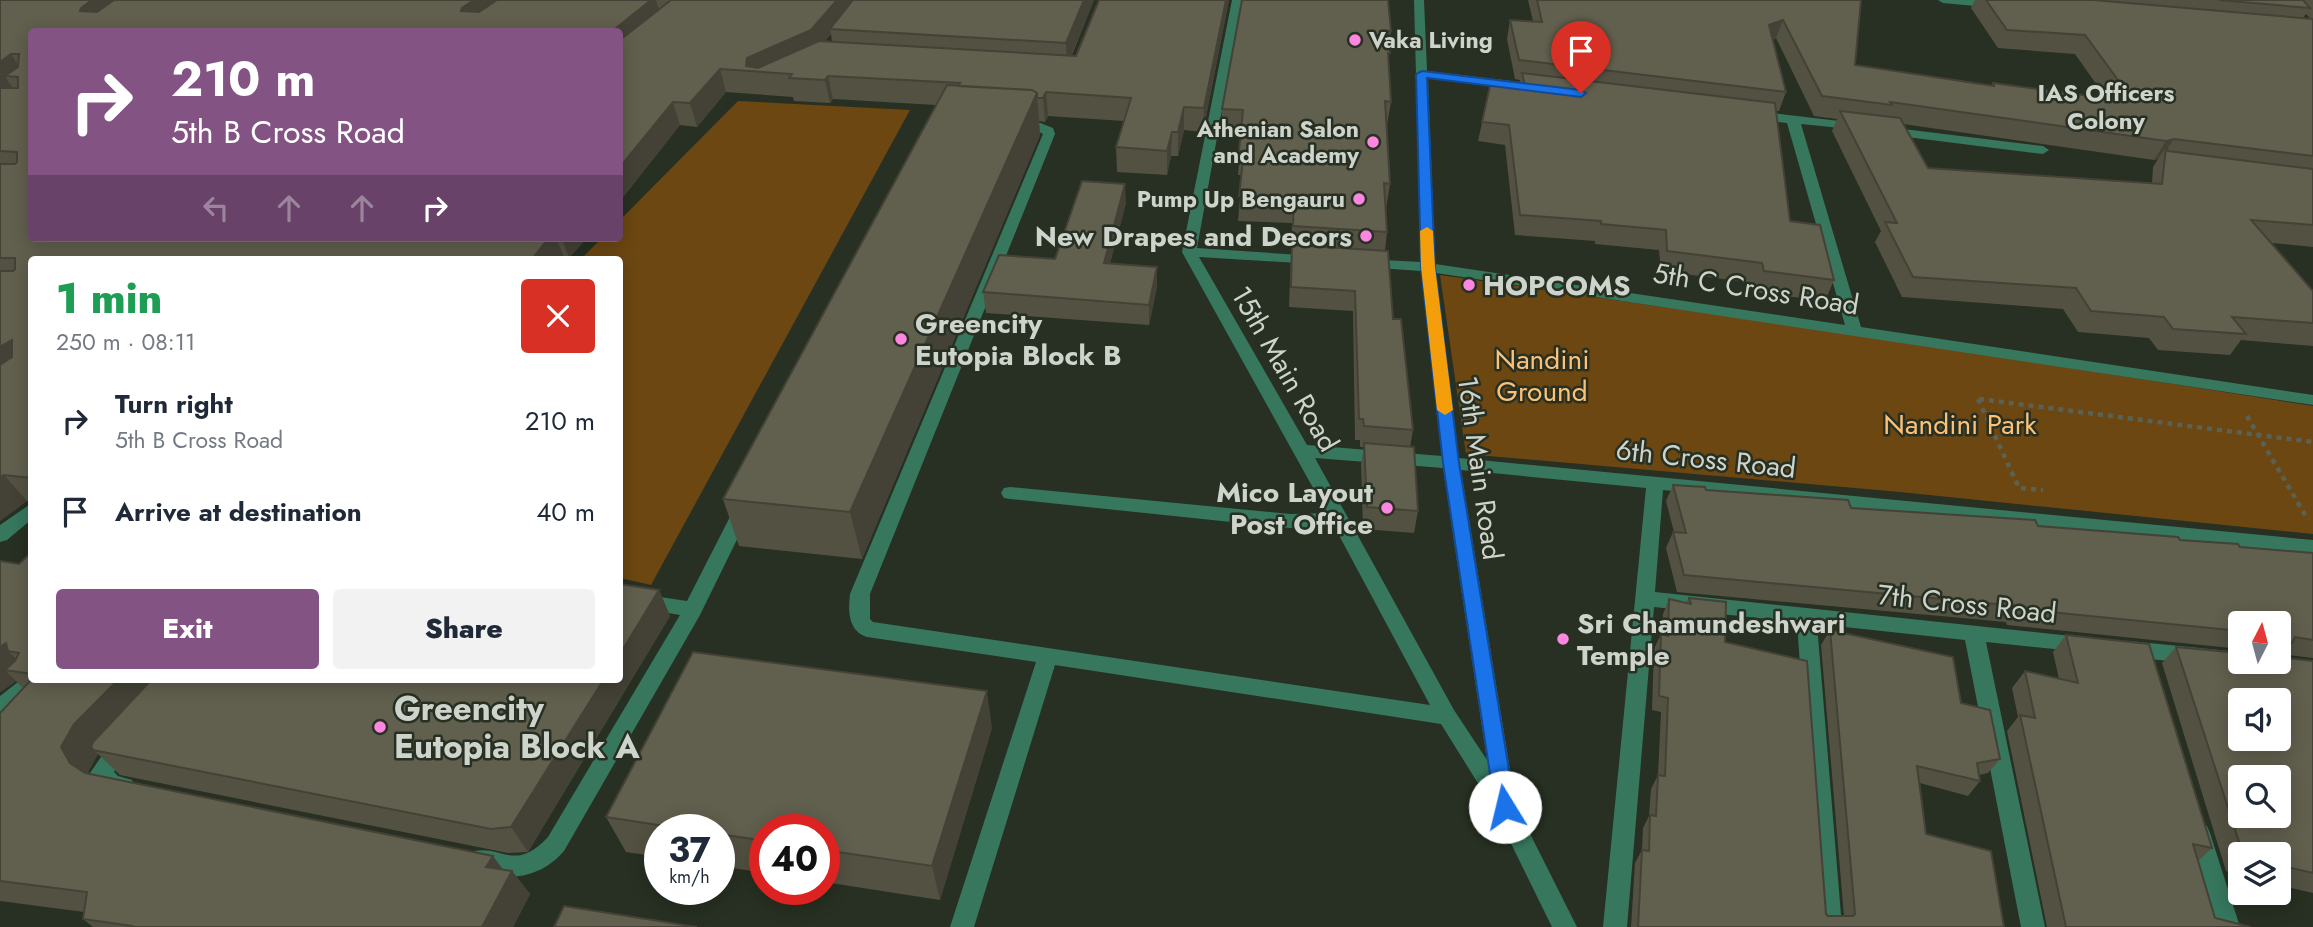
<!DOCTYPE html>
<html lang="en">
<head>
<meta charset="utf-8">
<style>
	body { margin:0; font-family:Jost,sans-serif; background:#f2f2f3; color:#1f2937; height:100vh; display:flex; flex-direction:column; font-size:26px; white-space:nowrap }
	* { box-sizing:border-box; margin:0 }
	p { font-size:23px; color:#747a83 }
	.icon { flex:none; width:38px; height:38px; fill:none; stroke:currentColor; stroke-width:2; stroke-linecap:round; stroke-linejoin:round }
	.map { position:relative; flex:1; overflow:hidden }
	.panel { position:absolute; left:28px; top:256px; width:595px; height:427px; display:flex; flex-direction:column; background:#fff; border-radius:7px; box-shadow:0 4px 18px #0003 }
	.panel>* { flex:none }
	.banner { position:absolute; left:28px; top:28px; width:595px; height:214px; border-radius:7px; box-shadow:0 4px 18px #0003; background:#835384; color:#fff; overflow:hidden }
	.needle { width:46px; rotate:6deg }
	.fabs { position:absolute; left:2228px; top:611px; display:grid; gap:14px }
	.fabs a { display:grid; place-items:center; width:63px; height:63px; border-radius:7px; background:#fff; box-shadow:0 4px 18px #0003; font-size:35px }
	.speed { position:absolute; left:644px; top:814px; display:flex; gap:14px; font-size:35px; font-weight:700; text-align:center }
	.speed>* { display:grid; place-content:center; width:91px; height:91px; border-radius:50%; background:#fff; box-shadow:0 4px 18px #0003; line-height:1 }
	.speed small { font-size:18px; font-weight:400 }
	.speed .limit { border:10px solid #d22; background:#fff; color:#111 }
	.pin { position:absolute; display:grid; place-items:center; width:60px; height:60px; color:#fff; margin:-72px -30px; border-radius:50% 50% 50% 0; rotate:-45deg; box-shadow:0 0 7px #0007 }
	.pin .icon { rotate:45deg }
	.me { position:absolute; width:77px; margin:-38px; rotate:351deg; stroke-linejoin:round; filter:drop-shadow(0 0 5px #0008) }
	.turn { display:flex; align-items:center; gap:24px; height:147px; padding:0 28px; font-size:32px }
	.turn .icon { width:91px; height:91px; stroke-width:2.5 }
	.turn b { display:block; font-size:49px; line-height:60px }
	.lanes { display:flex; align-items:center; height:66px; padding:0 28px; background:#0003; justify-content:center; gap:35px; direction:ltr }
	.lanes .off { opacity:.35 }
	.round { display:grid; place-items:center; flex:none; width:74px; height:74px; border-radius:7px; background:#f2f2f3 }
	.overview { display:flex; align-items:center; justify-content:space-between; height:119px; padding:0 28px }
	h1 { font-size:42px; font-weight:800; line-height:52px; color:#1e9e55 }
	.cta { display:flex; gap:14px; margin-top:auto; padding:14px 28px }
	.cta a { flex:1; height:80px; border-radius:7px; background:#835384; color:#fff; font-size:28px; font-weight:800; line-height:80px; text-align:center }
	.cta a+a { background:#f2f2f3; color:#1f2937 }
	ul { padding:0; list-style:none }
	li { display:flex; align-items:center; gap:21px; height:91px; padding:0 28px }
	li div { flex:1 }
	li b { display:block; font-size:26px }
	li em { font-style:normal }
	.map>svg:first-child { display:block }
	.green { fill:#6c4712 }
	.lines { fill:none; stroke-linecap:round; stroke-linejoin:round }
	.path { stroke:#5a6255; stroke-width:4.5; stroke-dasharray:5 5; stroke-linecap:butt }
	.minor { fill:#36775e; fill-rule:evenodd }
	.wall { fill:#535242; fill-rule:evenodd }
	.shaded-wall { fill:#444236 }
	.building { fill:#615f4d; stroke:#444236; stroke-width:2; fill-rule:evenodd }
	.route { fill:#1a73e8; stroke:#114b97; stroke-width:2 }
	.slow { fill:#f59e0b }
	.poi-dot { fill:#fd86e1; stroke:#273022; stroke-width:2.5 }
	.labels { text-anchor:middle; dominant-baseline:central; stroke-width:5; stroke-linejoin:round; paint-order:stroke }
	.far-poi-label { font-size:23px; font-weight:bold; fill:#ced4cb; stroke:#273022; text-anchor:end }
	.far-neighbourhood-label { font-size:24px; font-weight:bold; fill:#ced4cb; stroke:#273022 }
	.poi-label { font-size:28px; font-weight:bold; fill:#ced4cb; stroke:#273022; text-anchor:start }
	.street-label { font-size:28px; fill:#ced4cb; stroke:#273022 }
	.park-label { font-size:28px; fill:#fdc176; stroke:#273022 }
	.near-poi-label { font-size:33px; font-weight:bold; fill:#ced4cb; stroke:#273022; text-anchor:start }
</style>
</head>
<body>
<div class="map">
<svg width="2313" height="927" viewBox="0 0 2313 927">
	<rect width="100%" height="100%" fill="#273022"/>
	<!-- green -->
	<path class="green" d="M738,101L910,110L651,585L620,578V259H581L602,238H620V220Z
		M1440,275L1865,336L2313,406V534L1900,492L1466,454Z"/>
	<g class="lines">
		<!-- path -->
		<path class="path" d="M1978,399L2019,488L2043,490
			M1979,399L2313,442
			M2247,416L2308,520"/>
		<!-- minor -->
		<path class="minor" d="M1232,0H1242L1197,248L1315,256L1322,260L1315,264L1199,257L1307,445L1442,456L1421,271L1364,267L1357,263L1364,259L1421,262L1414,0H1424L1427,71L1512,81L1518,85L1512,89L1428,78L1435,264L1845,325L1787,123L1755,119L1749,115L1755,111L1856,123L1862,127L1860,130L1801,124L1861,327L2313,395V405L1436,273L1459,458L2313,540V554L1663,490L1655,592L2090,638L2093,644L2090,650L2083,652L1986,642L2045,927H2021L1965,640L1817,624L1842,927H1818L1797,622L1654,607L1627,927H1603L1646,488L1461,470L1516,806L1577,927H1552L1494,809L1441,724L1055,665L974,927H950L1036,662L867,637C848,631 848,611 850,594L1043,134L1036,130L1014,128V122H1038L1053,128L1055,134L870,594V619L873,622L1430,705L1334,526L1290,528L1010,499L1004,498L1001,493L1004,488L1010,487L1290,514L1327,513L1182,252ZM1315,458L1443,468L1487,760L1454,710Z
			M1938,0H1978L2001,5L1996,8L1943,3Z
			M1887,127L2043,146L2049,150L2043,154L1883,134V128Z
			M743,502L749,504L752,509L700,615L564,851C538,881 503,882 468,869L464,861L468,853C500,841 513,875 548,837L680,615L620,605V591L687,601L734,509L737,504Z
			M32,503V519L7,540L0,542V525Z
			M2129,641L2240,652V662H2249L2247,666L2240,668L2129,657L2122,655L2119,649L2122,643Z
			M32,671V679H43L40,685L7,715L0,718V696Z
			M122,736L130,738L133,745L114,772L118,776L132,780L135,787L132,794C113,801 98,790 90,773L114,738Z
			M2199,823L2207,826L2210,833L2240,927H2216L2188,833L2191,826Z"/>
	</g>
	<!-- wall -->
	<path class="wall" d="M0,0H1094L1072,55L1076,56L1229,0L1203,132L1184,130L1178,156H1171L1167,175L1117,172L1116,147L1124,121L1048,116L1045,122L1039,121L1040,135L862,559L739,546L723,499L936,105L833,99L830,103L794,101L793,97L726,92L697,127L680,125L620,201V32L32,238H587L569,258L32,259V502L27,501L0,521ZM831,34L832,42L825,41Z
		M1242,0L1391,31L1388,65L1391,102L1387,125L1390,184L1386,208L1387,232L1385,251L1393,319L1413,430L1410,447L1418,511L1414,533L1363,529L1361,464L1364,447H1360V440H1355L1353,311L1289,307L1292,223L1238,221L1242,175H1238L1241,134L1221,133L1222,109Z
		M1528,0H1861L1855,65L1992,85L1993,83L2106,98L2075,54L1998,48L1971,8L1975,0H2313V247L2272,243L2313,291V346L2241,340L2230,355L2158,350L2149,338L2078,332L2063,309L1902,297L1875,242L1881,231L1832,131L1837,119L1814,116L1776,38L1773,40L1786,92L1779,111H1776L1790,221L1834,280L1825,301L1755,292L1754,283L1661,271L1659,250L1595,244V241L1515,235L1505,145L1478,141L1491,81L1519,85L1520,80L1515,79L1507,39L1510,20L1533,21ZM2306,14L2311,19L2303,18ZM1903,124L2154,160L2158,159L2153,167L2152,183L1928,168Z
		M1126,203L1110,263L1157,287L1149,325L986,313L983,292L1055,259Z
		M1673,485L1706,490L1851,508L2180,540L2240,547L2313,553V658L2281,654L2278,656V623H2240V649L2007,625L2006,622L1677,592L1666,548L1673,532H1674L1666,501Z
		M32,552V679H620L659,590L670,616L528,852L508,853L120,775L98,754L88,772L89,774L493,856L502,869L512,871L530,894L513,927H93L83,919L84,912L0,901V713L23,688L16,681L0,692V561L19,564Z
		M1689,598L1725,642L1826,914L1828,916H1844L1821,645L1830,630L1961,703L2000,759L1988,773L1979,775L1980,781L1968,796L1920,783L1926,834L2004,927H1631L1635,863L1642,850L1643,828L1649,816L1651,789L1658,775L1661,712L1652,710L1654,649L1661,634H1662L1663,614L1669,599L1686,603Z
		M2066,635L2212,848L2198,861L2215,918L2251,927H2047L2007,731L2018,717L2012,688L2025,671L2059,679L2053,652Z
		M2176,647L2313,661V893L2278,885V854H2240V875L2226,871L2162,663Z
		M992,728L940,900L824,882V830H765V873L719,866V830H660V857L626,852L606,817Z"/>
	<!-- shaded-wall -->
	<path class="shaded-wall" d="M92,0H137L94,30L80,11L81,8Z
		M474,0H515L471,30L461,11L462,8Z
		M651,0H656L662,19L620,53V32L611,31Z
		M837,0H859L830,29L831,34L815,53L771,72L746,66L747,58Z
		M1084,0H1094L1067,66L1066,43Z
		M1226,0H1229L1203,132L1204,108Z
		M1783,20L1776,38L1763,43L1769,25Z
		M11,54L26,77L5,76L12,87L0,96V62Z
		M720,69L726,92L697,127L690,103Z
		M828,76L833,99L830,103L825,80Z
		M1046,92L1048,116L1045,122L1043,98Z
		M1037,93L1040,135L862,559L850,512Z
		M673,102L680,125L620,201V167Z
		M1184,107V130L1178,156V132Z
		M1172,132L1171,156L1167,175V151Z
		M2174,139L2165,152L2166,147L2158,159L2154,160L2166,141Z
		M1125,184L1126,203L1105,283L1104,263Z
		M549,238H556L564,257L562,259H532Z
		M562,238H587L569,258Z
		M1157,267V287L1149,325V305Z
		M12,340L32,364L0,385V347Z
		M4,475L27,501L0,521V477Z
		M659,590L670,616L528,852L511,827L604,679H620V654Z
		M6,643L8,651L29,671L5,670L16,681L1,692L0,691V647Z
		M119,679H168L93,750L98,754L88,772L97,788L70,763L61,747L74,724Z
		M987,691L992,728L940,900L932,866Z
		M493,856L509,878L512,871L530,894L513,927H482L486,867Z"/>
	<!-- building -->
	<path class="building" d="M0,0H92L81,8L80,11L97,12L114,0H474L462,8L461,11L479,12L497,0H651L611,32H32V238H549L532,259H32V478L4,475L0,477V365L12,357V340L0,347V271H13L15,269V258H0V164H15L17,162V152L0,151V88H18V77L5,76L18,67L19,54H11L0,62Z
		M671,0H837L811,30L747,58L746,66L758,68L819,41L1076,56L1099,0H1226L1204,108L1184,107L1178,132H1172L1167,151L1116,147L1131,98L1046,92L1043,98H1037V93L1032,90L958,86L960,83L828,76L825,80L789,78L792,74L720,69L690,103L673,102L620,167V40Z
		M853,0H1084L1066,43L830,29Z
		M1242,0H1388L1391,31H1388L1390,53H1388L1391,102L1385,101L1390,184L1384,183L1387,232L1293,226L1294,199L1239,196L1244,151H1239L1243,110L1222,109Z
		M1537,0H1861L1855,65L1994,86L1993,83L2134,102L2085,35L2007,30L1986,0H2093L2313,19V156L2174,139L2166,141L1890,102L1892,105L1822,96L1783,20L1769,25L1786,92L1519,60L1510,20L1542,22Z
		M2219,0H2303L2310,8Z
		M1522,73L1775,103L1790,221L1820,225L1834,280L1764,271L1762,263L1667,251L1666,230L1601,224V221L1520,215L1509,125L1482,122L1491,81L1525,86Z
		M947,85L1032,90L1037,93L850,512L723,499Z
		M1840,111L1900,118L1928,168L2162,184L2166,147L2168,151L2313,169V225L2251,220L2313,291V323L2232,317L2246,334L2173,329L2164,317L2091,311L2076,288L1913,277L1885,222L1897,223Z
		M1082,181L1125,184L1104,263L1157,267L1149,305L983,292L999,255L1055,259Z
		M1292,245L1388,251L1393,319H1401L1413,430L1364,426L1363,419H1359L1355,291L1291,287Z
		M1364,443L1414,447L1418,511L1367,507Z
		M1673,485L1705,487L1706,490L1848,500L1851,508L2035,520L2038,526L2178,537L2180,540L2238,544L2240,547L2313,553V640L2295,637L2292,643H2278V623H2240V631L2020,609L2018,606L1684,575L1673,532L1686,533Z
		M32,552V674L5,670L15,661L19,653L8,651L6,643L0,647V561L19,564Z
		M620,584L659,590L620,654Z
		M1689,598L1726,602L1725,642L1807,661L1826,914L1828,916H1853L1855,914L1830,630L1953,657L1961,703L1990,710L2000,759L1977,763L1980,781L1917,766L1926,834L1991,851L2004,927H1638L1642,850L1649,851L1650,815L1656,816L1658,775L1665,776L1668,698L1659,696L1661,634L1668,636L1669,599L1691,604Z
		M2066,635L2149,644L2212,848L2193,844L2215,918L2251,927H2066L2020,715L2035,718L2025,671L2078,683Z
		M2176,647L2240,653V662H2278V657L2313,661V873L2278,865V854H2243ZM2240,700H2278V738H2240ZM2240,777H2278V816H2240Z
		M693,652L987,691L932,866L824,850V830H765V841L719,834V830H691L606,817Z
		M32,679H119L74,724L61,747L70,763L85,773L493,856L486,867L512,871L482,927H131L132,926L83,919L87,892L0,881V713Z
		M152,679H604L511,827L491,829L93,750L91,746L94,741Z
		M564,906L697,927H554Z"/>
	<!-- route -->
	<path class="route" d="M1422,71L1581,90L1586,93L1581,97L1427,78L1435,267L1459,463L1515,807L1512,813L1505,816L1498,813L1495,807L1443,463L1421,267L1416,74Z"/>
	<!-- slow -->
	<path class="slow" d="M1427,227L1433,231L1435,267L1453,410L1445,415L1437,410L1421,267L1420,231Z"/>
	<!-- markers -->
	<g class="poi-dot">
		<circle cx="1355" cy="40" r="7"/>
		<circle cx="1373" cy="142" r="7"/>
		<circle cx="1359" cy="199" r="7"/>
		<circle cx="1366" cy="236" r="7"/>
		<circle cx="1469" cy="285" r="7"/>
		<circle cx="901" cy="339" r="7"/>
		<circle cx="1387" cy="508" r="7"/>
		<circle cx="1563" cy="639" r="7"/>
		<circle cx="380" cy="727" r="7"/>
	</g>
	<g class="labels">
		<!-- far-poi labels -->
		<g class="far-poi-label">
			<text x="1369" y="40" text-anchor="start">Vaka Living</text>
			<text x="1359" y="129">Athenian Salon<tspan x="1359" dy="26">and Academy</tspan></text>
			<text x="1345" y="199">Pump Up Bengauru</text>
		</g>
		<!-- far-neighbourhood labels -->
		<g class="far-neighbourhood-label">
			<text x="2106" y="92">IAS Officers<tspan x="2106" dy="28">Colony</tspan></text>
		</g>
		<!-- poi labels -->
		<g class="poi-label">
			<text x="1352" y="236" text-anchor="end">New Drapes and Decors</text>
			<text x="1483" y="285">HOPCOMS</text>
			<text x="915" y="323">Greencity<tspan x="915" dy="32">Eutopia Block B</tspan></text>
			<text x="1373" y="492" text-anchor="end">Mico Layout<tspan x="1373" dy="32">Post Office</tspan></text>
			<text x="1577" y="623">Sri Chamundeshwari<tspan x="1577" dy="32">Temple</tspan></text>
		</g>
		<!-- street labels -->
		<g class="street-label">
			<text transform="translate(1756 289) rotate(9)">5th C Cross Road</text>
			<text transform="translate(1285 369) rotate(60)">15th Main Road</text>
			<text transform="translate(1706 459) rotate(6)">6th Cross Road</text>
			<text transform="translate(1480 468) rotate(82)">16th Main Road</text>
			<text transform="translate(1967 604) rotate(6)">7th Cross Road</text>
		</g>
		<!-- park labels -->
		<g class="park-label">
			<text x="1542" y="359">Nandini<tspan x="1542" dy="32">Ground</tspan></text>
			<text x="1960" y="424">Nandini Park</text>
		</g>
		<!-- near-poi labels -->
		<g class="near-poi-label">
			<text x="394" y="708">Greencity<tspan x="394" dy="38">Eutopia Block A</tspan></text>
		</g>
	</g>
</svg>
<div class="fabs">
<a><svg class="needle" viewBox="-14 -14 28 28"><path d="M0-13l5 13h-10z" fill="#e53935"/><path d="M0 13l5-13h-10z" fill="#747a83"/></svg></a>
<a><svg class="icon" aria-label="sound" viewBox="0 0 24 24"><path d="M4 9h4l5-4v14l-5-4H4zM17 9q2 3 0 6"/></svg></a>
<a><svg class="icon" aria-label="search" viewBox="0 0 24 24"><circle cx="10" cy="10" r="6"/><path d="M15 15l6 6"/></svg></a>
<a><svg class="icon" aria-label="layers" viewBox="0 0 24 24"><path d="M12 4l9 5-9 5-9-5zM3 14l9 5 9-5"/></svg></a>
</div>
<div class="speed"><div>37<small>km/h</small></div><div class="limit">40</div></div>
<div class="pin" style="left:1581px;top:93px;background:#d93025"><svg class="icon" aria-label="arrive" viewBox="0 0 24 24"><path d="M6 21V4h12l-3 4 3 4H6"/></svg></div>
<svg class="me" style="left:1505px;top:807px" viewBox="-20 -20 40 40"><circle r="19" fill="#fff"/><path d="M0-13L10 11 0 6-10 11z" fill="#1a73e8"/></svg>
<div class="banner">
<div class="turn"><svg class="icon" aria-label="right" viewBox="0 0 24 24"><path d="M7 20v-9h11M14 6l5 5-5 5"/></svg><div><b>210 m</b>5th B Cross Road</div></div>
<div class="lanes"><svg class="icon off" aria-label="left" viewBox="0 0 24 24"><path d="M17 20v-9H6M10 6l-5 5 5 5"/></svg><svg class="icon off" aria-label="ahead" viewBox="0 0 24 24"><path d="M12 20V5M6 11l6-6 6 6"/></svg><svg class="icon off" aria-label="ahead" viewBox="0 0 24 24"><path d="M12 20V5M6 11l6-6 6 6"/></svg><svg class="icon" aria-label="right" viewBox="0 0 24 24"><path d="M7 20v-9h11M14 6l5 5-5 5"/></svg></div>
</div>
<section class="panel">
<div class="overview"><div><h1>1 min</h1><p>250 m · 08:11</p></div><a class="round" style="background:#d93025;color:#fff"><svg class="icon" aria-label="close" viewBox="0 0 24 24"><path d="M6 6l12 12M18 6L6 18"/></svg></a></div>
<ul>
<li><svg class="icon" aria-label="right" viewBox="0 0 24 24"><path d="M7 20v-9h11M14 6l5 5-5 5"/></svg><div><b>Turn right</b><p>5th B Cross Road</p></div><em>210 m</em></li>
<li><svg class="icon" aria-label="arrive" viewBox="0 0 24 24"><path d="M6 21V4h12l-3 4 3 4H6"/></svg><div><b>Arrive at destination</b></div><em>40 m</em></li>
</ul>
<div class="cta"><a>Exit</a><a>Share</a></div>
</section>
</div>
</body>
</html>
